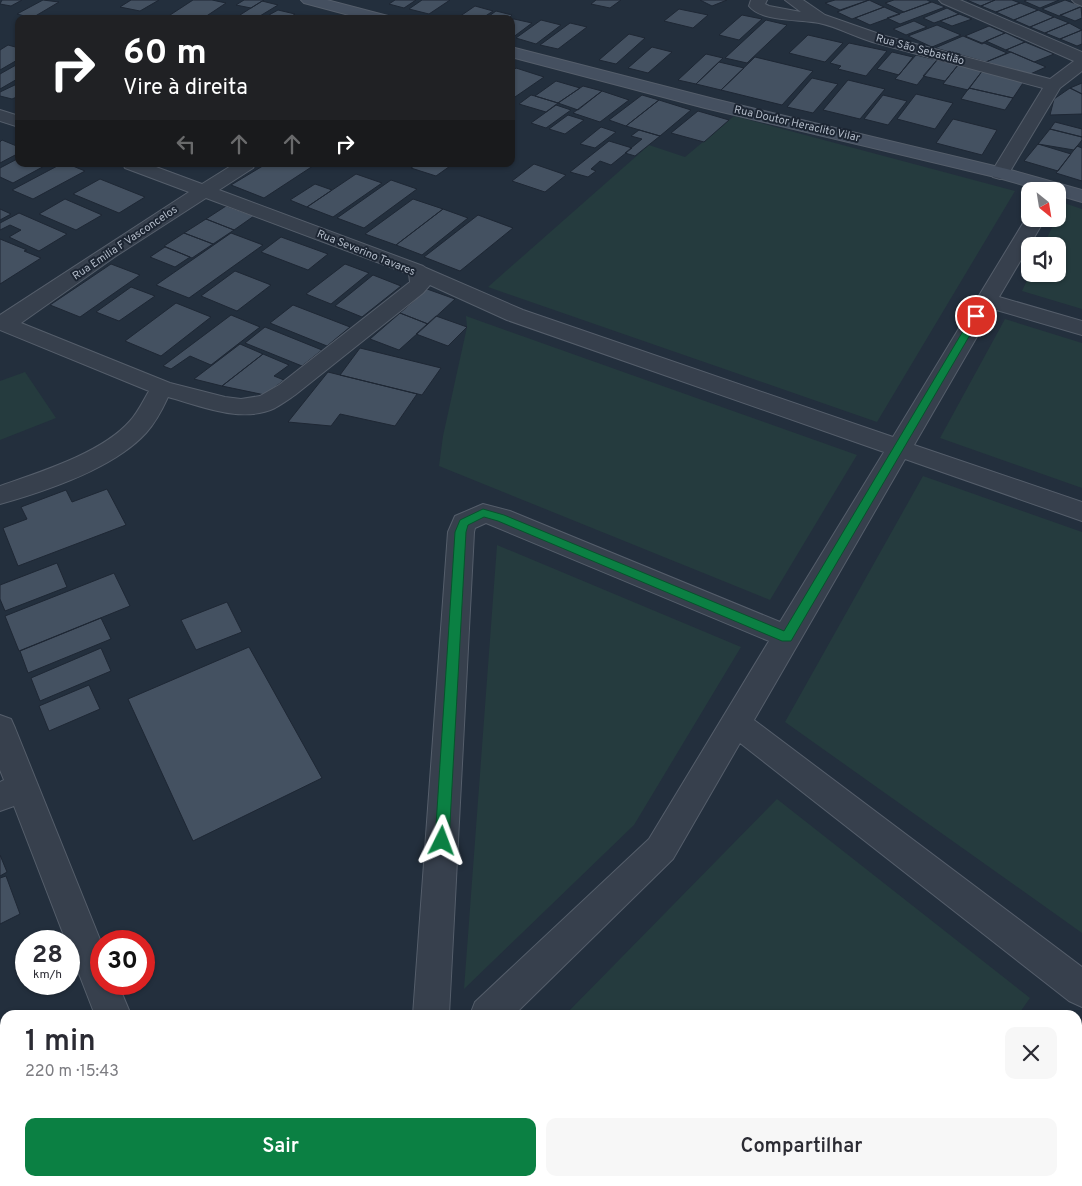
<!DOCTYPE html>
<html lang="pt">
<head>
<meta charset="utf-8">
<style>
	body { margin:0; font-family:Overpass,sans-serif; background:#f7f7f7; color:#2b2b33; height:100vh; display:flex; flex-direction:column; font-size:19px; white-space:nowrap }
	* { box-sizing:border-box; margin:0 }
	p { font-size:16px; color:#7c7c81 }
	.icon { flex:none; width:28px; height:28px; fill:none; stroke:currentColor; stroke-width:2; stroke-linecap:round; stroke-linejoin:round }
	.map { position:relative; flex:1; overflow:hidden }
	.panel { position:absolute; left:0px; top:1010px; width:1082px; height:176px; display:flex; flex-direction:column; background:#fff; border-radius:15px 15px 0 0; box-shadow:0 1px 4px #0004 }
	.panel>* { flex:none }
	.banner { position:absolute; left:15px; top:15px; width:500px; height:152px; border-radius:10px; box-shadow:0 1px 4px #0004; background:#202124; color:#fff; overflow:hidden }
	.needle { width:32px; rotate:150deg }
	.buttons { position:absolute; left:1021px; top:182px; display:grid; gap:10px }
	.buttons a { display:grid; place-items:center; width:45px; height:45px; border-radius:10px; background:#fff; box-shadow:0 1px 4px #0004; font-size:25px }
	.speed { position:absolute; left:15px; top:930px; display:flex; gap:10px; font-size:25px; font-weight:700; text-align:center }
	.speed>* { display:grid; place-content:center; width:65px; height:65px; border-radius:50%; background:#fff; box-shadow:0 1px 4px #0004; line-height:1 }
	.speed small { font-size:12px; font-weight:400 }
	.speed .limit { border:8px solid #d22; background:#fff; color:#111 }
	.pin { position:absolute; display:grid; place-items:center; width:42px; height:42px; color:#fff; margin:-21px; border:2px solid #fff; border-radius:50%; box-shadow:0 1px 5px #0007 }
	.me { position:absolute; width:55px; margin:-28px; rotate:3deg; stroke-linejoin:round; filter:drop-shadow(0 0 4px #0008) }
	.turn { display:flex; align-items:center; gap:18px; height:105px; padding:0 25px; font-size:22px }
	.turn .icon { width:65px; height:65px; stroke-width:2.5 }
	.turn b { display:block; font-size:35px; line-height:42px }
	.lanes { display:flex; align-items:center; height:48px; padding:0 25px; background:#0003; justify-content:center; gap:25px; direction:ltr }
	.lanes .off { opacity:.35 }
	.round { display:grid; place-items:center; flex:none; width:52px; height:52px; border-radius:10px; background:#f7f7f7 }
	.head { display:flex; align-items:center; justify-content:space-between; height:85px; padding:0 25px }
	h1 { font-size:30px; font-weight:600; line-height:38px }
	.action { display:flex; gap:10px; margin-top:auto; padding:10px 25px }
	.action a { flex:1; height:58px; border-radius:10px; background:#0b8043; color:#fff; font-size:20px; font-weight:600; line-height:58px; text-align:center }
	.action a+a { background:#f7f7f7; color:#2b2b33 }
	.map>svg:first-child { display:block }
	.green { fill:#253b3e }
	.building { fill:#445161; stroke:#1e2734 }
	.lines { fill:none; stroke-linecap:round; stroke-linejoin:round }
	.street-casing { stroke:#555e6b; stroke-width:2 }
	.secondary-casing { stroke:#555e6b; stroke-width:2 }
	.street { fill:#37404d; fill-rule:evenodd }
	.secondary { fill:#455060; fill-rule:evenodd }
	.route { fill:#0b8043; stroke:#07532c }
	.labels { text-anchor:middle; dominant-baseline:central; stroke-width:4; stroke-linejoin:round; paint-order:stroke }
	.far-street-label { font-size:11px; fill:#b2bbc8; stroke:#1c2532 }
</style>
</head>
<body>
<div class="map">
<svg width="1082" height="1186" viewBox="0 0 1082 1186">
	<rect width="100%" height="100%" fill="#232f3d"/>
	<!-- green -->
	<path class="green" d="M734,116L1015,191L877,422L488,287L649,145L685,157Z
		M1064,203L1082,209V309L1022,291L1030,274H1058V246H1043Z
		M466,316L857,455L770,600L439,466L443,436L467,327Z
		M1005,319L1082,343V488L940,438Z
		M25,372L56,418L0,440V381Z
		M923,476L1082,532V933L785,722Z
		M497,545L741,647L634,825L464,989Z
		M777,799L1030,998L1018,1015H565Z
		M1078,1155L1082,1159V1186H1035L1038,1181H1078Z
		M403,1181H898L895,1186H398Z"/>
	<!-- building -->
	<path class="building" d="M2,0H22L11,6L0,4Z
		M43,0L59,2L32,18L17,14Z
		M131,0H159L140,11L120,7Z
		M193,0H212L226,3L202,19H164Z
		M244,0H264L251,8L236,5Z
		M395,0H416L404,8L389,4Z
		M422,0H450L429,14L409,9Z
		M596,0H621L610,8L591,4Z
		M700,0H727L712,6Z
		M835,0H869L840,10L825,3Z
		M869,0L884,7L852,19L837,12Z
		M894,0H927L931,2L904,12L885,3Z
		M967,0H995L981,6Z
		M995,0H1012L1020,3L996,12L981,6Z
		M1027,0H1059L1040,8L1024,1Z
		M1065,0L1082,6L1059,16L1042,9Z
		M262,1L278,5L255,19L240,15Z
		M932,2L945,7L900,24L887,18Z
		M1020,3L1038,10L1014,20L996,12Z
		M475,6L493,11L481,19H456Z
		M884,7L900,14L870,25L855,18Z
		M1081,7L1082,18L1075,21L1060,15Z
		M947,8L959,14L934,23L923,18Z
		M679,9L708,15L693,28L664,21Z
		M278,10L295,14L287,19L269,15Z
		M1038,10L1054,17L1030,27L1014,20Z
		M496,11L512,15L508,19H485Z
		M959,14L972,19L952,26L940,21Z
		M742,15L762,19L739,40L719,35Z
		M1054,17L1069,23L1045,33L1030,27Z
		M514,19L532,23L512,38L511,20Z
		M541,20L561,25L536,44L516,38Z
		M766,20L787,25L747,63L725,58Z
		M914,21L927,27L906,35L893,29Z
		M570,23L587,27L558,49L540,45Z
		M1069,23L1082,30L1060,39L1045,33Z
		M937,25L961,35L932,47L908,36Z
		M989,26L1005,33L982,43L965,36Z
		M1082,30V44L1077,46L1060,39Z
		M1005,33H1006L1025,42L1006,50L986,41Z
		M629,34L645,38L616,64L599,60Z
		M808,35L843,43L825,62L789,53Z
		M963,36L982,44L984,43L1007,53L986,62L935,48Z
		M1025,42L1054,54L1034,62L1006,50Z
		M849,43L887,51L866,76L838,69L841,66L830,63Z
		M8,45L19,48V59L0,70V50Z
		M652,47L672,52L648,73L628,68Z
		M892,52L913,57L899,75L877,69Z
		M1011,52L1046,67L1028,75L986,62Z
		M706,54L723,58L696,84L678,80Z
		M916,55L937,60L917,85L895,79Z
		M755,57L813,71L782,105L721,90Z
		M937,60L958,65L945,81L923,76Z
		M719,62L744,68L721,90L696,84Z
		M16,65L19,66V78L0,89V74Z
		M958,65L983,70L968,90L943,84Z
		M516,68L544,77L512,99L511,72Z
		M983,70L1025,80L1013,98L969,88Z
		M812,78L838,84L813,113L787,107Z
		M848,80L885,89L860,119L823,110Z
		M556,81L580,88L558,103L535,96Z
		M19,83V96L12,99L0,96V92Z
		M1082,83V94L1070,88Z
		M583,86L602,91L578,110L558,103Z
		M969,88L1013,98L1005,110L961,99Z
		M1070,88L1082,94V114L1050,115L1054,99Z
		M602,91L629,100L600,122L573,113Z
		M916,94L953,103L935,129L897,119Z
		M531,95L535,96L558,103L546,112L519,104Z
		M642,95L659,100L626,126L609,120Z
		M883,95L907,101L888,125L864,119Z
		M659,100L691,110L660,136L626,126Z
		M556,105L571,110L546,128L531,123Z
		M698,111L729,120L704,142L671,133Z
		M568,115L584,120L565,134L549,129Z
		M953,119L997,130L982,155L936,143Z
		M1055,122L1082,129V137L1050,129Z
		M601,127L616,132L595,148L580,144Z
		M1050,129L1082,137V140L1074,150L1038,144Z
		M639,130L660,136L635,156L625,153L642,139L631,136Z
		M2,140L19,147V153L0,163V142Z
		M609,141L632,148L611,165L600,161L591,169L596,171L588,177L570,172Z
		M1038,144L1071,154L1058,171L1024,161Z
		M1077,146L1082,148V181L1056,173Z
		M19,158V164H48L13,183L0,177V168Z
		M61,164H68L85,171L33,199L12,190Z
		M266,164H316L264,198L231,185Z
		M417,164H453L436,176L411,168Z
		M534,164L566,175L545,192L512,181Z
		M356,174L382,183L333,217L307,207Z
		M100,179L145,197L119,213L73,194Z
		M391,180L417,189L364,228L337,218Z
		M315,184L332,190L307,207L290,200Z
		M65,199L102,215L76,230L39,214Z
		M413,199L443,209L396,245L365,234Z
		M226,206L254,216L234,230L206,219Z
		M0,209L11,214L0,220Z
		M443,209L468,218L422,255L396,245Z
		M19,213L67,234L39,251L9,237L21,230L10,225L0,230V223Z
		M478,215L513,228L460,271L424,257Z
		M206,219L234,230L213,244L184,233Z
		M184,233L213,244L192,258L164,246Z
		M231,233L263,245L189,298L156,285Z
		M281,237L328,254L308,270L261,252Z
		M0,239L27,250L24,251L41,258L0,284Z
		M165,247L190,257L175,267L150,257Z
		M111,264L140,275L80,317L50,305Z
		M345,264L369,273L331,304L306,294Z
		M235,271L271,285L237,311L201,296Z
		M373,275L401,286L362,317L335,306Z
		M131,287L155,296L119,321L96,312Z
		M427,289L455,299L428,324L400,313Z
		M176,303L211,317L161,356L125,341Z
		M293,305L350,327L327,346L270,323Z
		M400,313L428,324L399,350L370,339Z
		M231,315L260,327L211,365L190,356L171,369L163,366Z
		M436,316L467,327L448,346L416,334Z
		M265,327L322,350L302,366L245,343Z
		M240,344L263,354L222,386L194,379Z
		M360,348L441,368L422,395L340,375Z
		M263,354L289,365L274,376L284,380L265,395L222,386Z
		M328,372L340,375L417,394L395,426L340,414L331,426L288,422Z
		M107,489L126,525L18,566L3,528L27,519L21,507L66,490L72,502Z
		M57,563L67,587L5,611L0,599V585Z
		M114,573L130,606L19,651L5,616Z
		M227,602L242,632L196,650L181,620Z
		M101,618L111,639L28,673L20,651Z
		M249,647L322,778L193,841L128,699Z
		M101,648L111,671L40,701L31,678Z
		M89,685L100,709L49,731L39,706Z
		M0,855L7,872L0,876Z
		M6,876L20,914L0,924V878Z
		M0,1110L5,1125V1181H23L25,1186H0Z"/>
	<g class="lines">
		<defs>
			<path id="street" d="M751,0H767L765,4L769,6L801,12L785,0H803L825,15L885,36L1050,79L1074,61L942,3L939,0H960L1082,52V71L1060,88L1009,173L1007,177L1000,179L993,177L991,173L1043,88C987,73 932,58 876,43C857,38 838,27 819,23C801,19 761,22 749,6Z
				M1072,0H1082V6L1075,3Z
				M0,110L19,116V127L0,121Z
				M123,164H148L202,184L234,164H255L253,168L219,190L423,266L426,268L523,310L893,437L1028,215L1030,214V219H1045L999,297L1082,321V335L993,309L914,445L1082,502V521L905,459L754,720L1082,967V1007L1069,1001L740,743L673,859L514,1015H470L475,1002L649,839L769,641L486,523L475,528L474,532L449,1015H413L448,532L455,516L483,504L510,511L780,622L884,452L507,320L430,285L423,293L295,395C289,399 282,404 275,408C242,424 201,406 168,397C162,410 155,423 146,433C113,469 46,491 0,504V486C40,472 102,453 130,421C138,412 143,401 149,391L0,330V315L189,192L125,168ZM206,198L409,274L410,282L279,385L260,396L241,399L225,397L170,383L21,323L116,256Z
				M0,715L11,719L15,728L101,942V984H118L131,1015H95L69,948V941H66L14,806L0,811V782L4,780L0,770Z
				M1082,1024V1065L1078,1066V1025Z
				M160,1181H200L202,1186H162Z
				M292,1181H335L333,1186H290Z
				M960,1181H1002L1000,1186H958Z"/>
			<path id="secondary" d="M301,0H327L388,16L391,19H364L304,3Z
				M511,47L714,99L1007,169L1082,190V202L1058,195V191H1044L995,177L705,108L511,57Z"/>
		</defs>
		<!-- street casing -->
		<use href="#street" class="street-casing"/>
		<!-- secondary casing -->
		<use href="#secondary" class="secondary-casing"/>
		<!-- street -->
		<use href="#street" class="street"/>
		<!-- secondary -->
		<use href="#secondary" class="secondary"/>
	</g>
	<!-- route -->
	<path class="route" d="M976,314L981,316L791,641H782L498,521L484,517L468,525L466,532L449,841L447,845L442,847L437,845L435,841L455,532L460,520L483,509L504,515L784,631L972,316Z"/>
	<g class="labels">
		<!-- far-street labels -->
		<g class="far-street-label">
			<text transform="translate(920 50) rotate(15)">Rua São Sebastião</text>
			<text transform="translate(797 124) rotate(13)">Rua Doutor Heraclito Vilar</text>
			<text transform="translate(125 243) rotate(-34)">Rua Emilia F Vasconcelos</text>
			<text transform="translate(366 253) rotate(22)">Rua Severino Tavares</text>
		</g>
	</g>
</svg>
<div class="buttons">
<a><svg class="needle" viewBox="-14 -14 28 28"><path d="M0-13l5 13h-10z" fill="#e53935"/><path d="M0 13l5-13h-10z" fill="#7c7c81"/></svg></a>
<a><svg class="icon" aria-label="sound" viewBox="0 0 24 24"><path d="M4 9h4l5-4v14l-5-4H4zM17 9q2 3 0 6"/></svg></a>
</div>
<div class="speed"><div>28<small>km/h</small></div><div class="limit">30</div></div>
<div class="pin" style="left:976px;top:316px;background:#d93025"><svg class="icon" aria-label="arrive" viewBox="0 0 24 24"><path d="M6 21V4h12l-3 4 3 4H6"/></svg></div>
<svg class="me" style="left:442px;top:841px" viewBox="-20 -20 40 40"><path d="M0-17L14 15 0 8-14 15z" fill="#0b8043" stroke="#fff" stroke-width="4"/></svg>
<div class="banner">
<div class="turn"><svg class="icon" aria-label="right" viewBox="0 0 24 24"><path d="M7 20v-9h11M14 6l5 5-5 5"/></svg><div><b>60 m</b>Vire à direita</div></div>
<div class="lanes"><svg class="icon off" aria-label="left" viewBox="0 0 24 24"><path d="M17 20v-9H6M10 6l-5 5 5 5"/></svg><svg class="icon off" aria-label="ahead" viewBox="0 0 24 24"><path d="M12 20V5M6 11l6-6 6 6"/></svg><svg class="icon off" aria-label="ahead" viewBox="0 0 24 24"><path d="M12 20V5M6 11l6-6 6 6"/></svg><svg class="icon" aria-label="right" viewBox="0 0 24 24"><path d="M7 20v-9h11M14 6l5 5-5 5"/></svg></div>
</div>
<section class="panel">
<div class="head"><div><h1>1 min</h1><p>220 m · 15:43</p></div><a class="round"><svg class="icon" aria-label="close" viewBox="0 0 24 24"><path d="M6 6l12 12M18 6L6 18"/></svg></a></div>
<div class="action"><a>Sair</a><a>Compartilhar</a></div>
</section>
</div>
</body>
</html>
